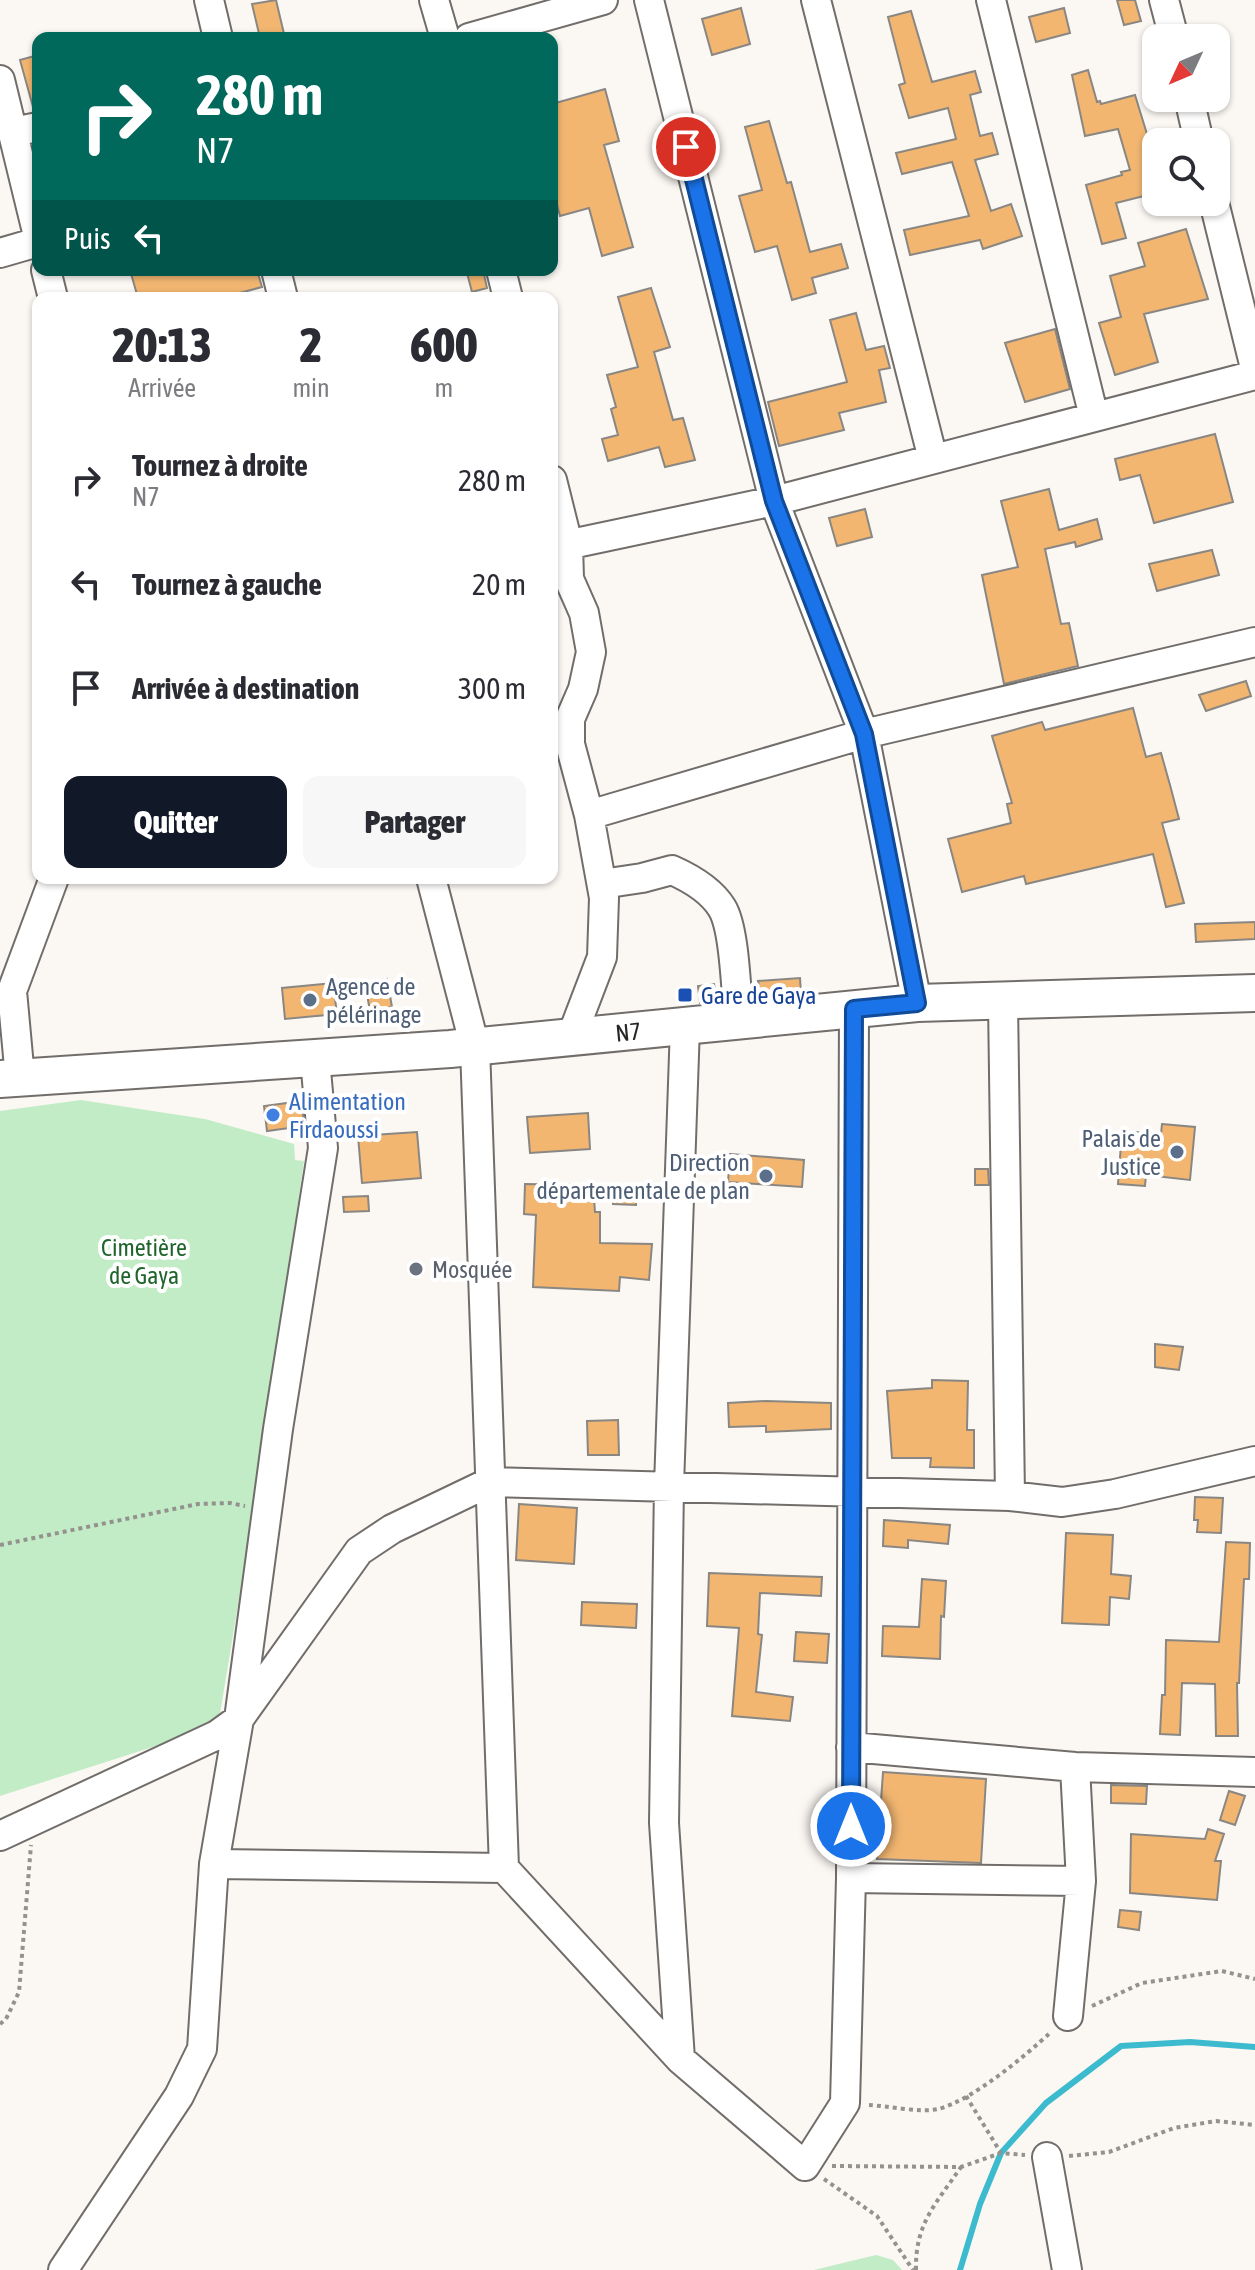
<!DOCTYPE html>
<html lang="fr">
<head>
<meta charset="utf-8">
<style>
	body { margin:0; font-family:"Asap Condensed",sans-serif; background:#f7f7f7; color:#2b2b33; height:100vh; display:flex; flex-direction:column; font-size:30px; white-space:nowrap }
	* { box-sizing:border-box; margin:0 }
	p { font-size:26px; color:#7c7c81 }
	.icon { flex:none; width:44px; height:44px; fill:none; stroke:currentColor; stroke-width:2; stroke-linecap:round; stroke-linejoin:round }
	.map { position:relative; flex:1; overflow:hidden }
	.details { position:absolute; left:32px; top:292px; width:526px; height:592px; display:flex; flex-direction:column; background:#fff; border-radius:16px; box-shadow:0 2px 6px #0004 }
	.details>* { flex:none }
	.top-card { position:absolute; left:32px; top:32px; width:526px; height:244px; border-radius:16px; box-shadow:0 2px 6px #0004; background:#00695c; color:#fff; overflow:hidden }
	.needle { width:52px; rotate:226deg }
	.fabs { position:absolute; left:1142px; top:24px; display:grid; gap:16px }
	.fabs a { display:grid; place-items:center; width:88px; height:88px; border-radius:16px; background:#fff; box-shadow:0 2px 6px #0004; font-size:40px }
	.pin { position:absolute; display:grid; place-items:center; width:68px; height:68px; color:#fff; margin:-34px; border:4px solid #fff; border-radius:50%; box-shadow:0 2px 8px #0007 }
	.me { position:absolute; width:88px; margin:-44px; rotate:0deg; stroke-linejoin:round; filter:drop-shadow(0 0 6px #0008) }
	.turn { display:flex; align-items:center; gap:28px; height:168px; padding:0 32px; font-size:36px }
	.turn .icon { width:104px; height:104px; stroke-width:2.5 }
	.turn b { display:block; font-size:56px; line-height:68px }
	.then { display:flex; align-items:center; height:76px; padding:0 32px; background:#0003; gap:16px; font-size:30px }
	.eta { display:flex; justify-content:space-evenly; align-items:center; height:136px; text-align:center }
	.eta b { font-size:48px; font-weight:800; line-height:56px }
	.cta { display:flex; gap:16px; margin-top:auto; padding:16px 32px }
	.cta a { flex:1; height:92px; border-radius:16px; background:#111827; color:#fff; font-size:32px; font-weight:800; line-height:92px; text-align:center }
	.cta a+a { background:#f7f7f7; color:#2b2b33 }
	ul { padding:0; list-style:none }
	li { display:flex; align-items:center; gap:24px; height:104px; padding:0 32px }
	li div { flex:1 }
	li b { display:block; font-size:30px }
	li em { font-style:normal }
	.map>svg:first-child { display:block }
	.green { fill:#c2ecc5 }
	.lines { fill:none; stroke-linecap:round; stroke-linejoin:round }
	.stream { stroke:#3bbbcd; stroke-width:6 }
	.building { fill:#f2b671; stroke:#8a8783; stroke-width:2 }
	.minor-casing { stroke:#716d6a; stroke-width:32 }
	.major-casing { stroke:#716d6a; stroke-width:40 }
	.path { stroke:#94928f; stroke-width:4; stroke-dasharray:4 4; stroke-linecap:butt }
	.minor { stroke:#fff; stroke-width:28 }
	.major { stroke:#fff; stroke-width:36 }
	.route-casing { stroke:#114b97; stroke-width:20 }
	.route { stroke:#1a73e8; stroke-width:14 }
	.transit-dot { fill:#1a4fb4; stroke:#fff; stroke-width:3 }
	.service-dot { fill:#5c6f8a; stroke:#fff; stroke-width:3 }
	.shop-dot { fill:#3f7fe0; stroke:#fff; stroke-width:3 }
	.worship-dot { fill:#6b7280; stroke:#fff; stroke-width:3 }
	.labels { text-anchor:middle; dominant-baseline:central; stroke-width:8; stroke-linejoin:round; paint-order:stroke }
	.service-label { font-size:24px; fill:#4e5e75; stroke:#fff; text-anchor:end }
	.transit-label { font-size:24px; fill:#164399; stroke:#fff; text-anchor:start }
	.street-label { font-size:24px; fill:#282725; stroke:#fff }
	.shop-label { font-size:24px; fill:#366cbe; stroke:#fff; text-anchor:start }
	.park-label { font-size:24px; fill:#1e642b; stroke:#fff }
	.worship-label { font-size:24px; fill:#5b616d; stroke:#fff; text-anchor:start }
</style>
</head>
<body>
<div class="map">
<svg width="1255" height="2270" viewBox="0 0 1255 2270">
	<rect width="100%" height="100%" fill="#fbf7f3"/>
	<!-- green -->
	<path class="green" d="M81,1100L205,1119L294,1144L295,1160L304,1161L254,1508L218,1726L0,1796V1111Z
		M876,2255L893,2260L902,2270H814Z"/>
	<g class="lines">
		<!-- stream -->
		<path class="stream" d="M960,2270L980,2204L1001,2153L1046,2103L1121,2046L1190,2042L1255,2047"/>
	</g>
	<!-- building -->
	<path class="building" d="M276,0L285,38H260L252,4Z
		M1117,0H1135L1141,21L1124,25Z
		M741,8L750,44L712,55L702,19Z
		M1064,8L1070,33L1036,42L1029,17Z
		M911,11L932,82L975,71L981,92L970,95L980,136L992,133L998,154L975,160L991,211L1011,204L1022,236L983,249L980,240L910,255L904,230L969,216L952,162L902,174L896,153L956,139L948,108L909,118L899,85L905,83L888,17Z
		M38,55V107H33L20,60Z
		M1088,70L1097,102L1100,101L1101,104L1135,95L1154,157L1152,158L1156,172V193L1116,203L1126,238L1102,244L1086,185L1122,175L1121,172L1130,170L1118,129L1085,136L1072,75Z
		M605,89L619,141L604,145L633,247L602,256L589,208L560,216L552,186V104Z
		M769,121L787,183L791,182L810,252L841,244L848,268L812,278L816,293L792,300L777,246L755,252L739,196L762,190L745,127Z
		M1186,229L1208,299L1144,314L1158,362L1115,375L1099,323L1121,317L1110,276L1145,266L1138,243Z
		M130,270H257L262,287L221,298H138Z
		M476,270H483L487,288L472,292L467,273Z
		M651,288L670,347L654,352L673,420L683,418L695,460L665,467L659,447L608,461L602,439L618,435L611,409L616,407L607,375L638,367L618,297Z
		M856,313L866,350L884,346L890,368L879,370L886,402L839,413L844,430L779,446L768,402L847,382L830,320Z
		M1055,329L1070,389L1025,402L1005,343Z
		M1215,434L1233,502L1154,523L1140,475L1120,480L1115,459Z
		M1049,489L1059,530L1097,519L1102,539L1076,547L1075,542L1045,549L1061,624L1069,623L1078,666L1004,684L982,575L1018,567L1001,501Z
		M865,509L872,537L837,546L829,518Z
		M1212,550L1219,575L1157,591L1149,564Z
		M1246,681L1251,696L1206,711L1199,695Z
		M1133,708L1146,757L1161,753L1170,785L1179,819L1162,823L1184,903L1166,907L1153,854L1026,884L1024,876L962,892L948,839L1011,823L1007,804L1012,803L992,736L1042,722L1045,730Z
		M1255,922V939L1196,942L1195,924Z
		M800,978L801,993L761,997L758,981Z
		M387,979L392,1007L370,1011L365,983Z
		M333,983L337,1014L285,1019L282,988Z
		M714,984L717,1002L700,1003L698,986Z
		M302,1101L304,1126L267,1131L264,1106Z
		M588,1113L590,1149L530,1153L527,1117Z
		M1162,1124L1195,1127L1190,1180L1146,1175L1145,1186L1118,1184L1122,1131L1161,1134Z
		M417,1132L421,1178L362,1183L358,1136Z
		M730,1154L804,1160L802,1187L728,1182Z
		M975,1169H988L989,1185H975Z
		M525,1184L593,1185L595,1212H600V1243L652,1244L649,1280L620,1277L619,1291L533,1287L536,1215L524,1214Z
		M614,1186L636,1187V1205L613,1204Z
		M368,1196L369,1211L344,1212L343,1197Z
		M1155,1344L1183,1347L1179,1370L1155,1367Z
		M932,1380L968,1381L967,1430H974V1468L930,1467L931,1458H892L887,1391L932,1388Z
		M766,1401L831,1403V1429L766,1432V1426L729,1427L728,1403Z
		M618,1420L619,1455H588L587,1421Z
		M1195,1497L1223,1498L1221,1533L1197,1532L1198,1520H1194Z
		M519,1504L577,1508L574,1564L516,1560Z
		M884,1520L950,1525L948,1544L908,1540V1548L883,1546Z
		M1066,1533L1113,1535L1111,1574L1131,1576L1129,1599L1110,1597L1109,1625L1062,1623Z
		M1226,1542L1250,1543L1249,1579H1244L1239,1683H1237L1238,1736H1216L1215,1684L1182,1683L1180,1735L1160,1734L1162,1695H1165L1166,1640L1219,1642Z
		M709,1573L822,1577L821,1596L760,1593L758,1634L762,1635L756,1692L793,1697L790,1721L732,1716L739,1628L707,1626Z
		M922,1579L946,1581L944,1617L941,1616L940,1659L882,1656L883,1626L919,1627Z
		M582,1602L637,1604L636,1628L581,1625Z
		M796,1632L829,1634L827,1663L794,1661Z
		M883,1772L986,1779L981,1863L877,1859Z
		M1111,1785L1147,1786L1146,1804L1111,1803Z
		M1229,1791L1245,1796L1235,1825L1220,1820Z
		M1208,1829L1224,1834L1215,1861H1221L1217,1900L1130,1893L1131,1834L1205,1839Z
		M1120,1910L1141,1912L1139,1930L1118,1927Z"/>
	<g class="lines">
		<defs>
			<path id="minor" d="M209,0L218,38
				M434,0L445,38
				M649,0L774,501L864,734L917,1003
				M816,0L933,459
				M991,0L1094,417
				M1164,0L1174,38
				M469,38L603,0
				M0,80L38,236
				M1189,98L1199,142
				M13,132L38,127
				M1214,202L1255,368
				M0,253L38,242
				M46,270L53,298
				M276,270L283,298
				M501,270L508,298
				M552,480L568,544L569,579L584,613L591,652L583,689L570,719V744L589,815L604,898L602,957L571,1038
				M552,548L774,501L1255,375
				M589,815L864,734L1255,642
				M431,878L475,1047L504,1868L680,2059L805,2166L845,2103L851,1878L854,1009
				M602,884L642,878L672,870C690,878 711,890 722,908C735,929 736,994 739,1021
				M1003,1002L1010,1496
				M20,1078L12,991L54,878
				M851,1747L1075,1767L1255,1772
				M0,1836L217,1735L239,1719L359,1551L392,1529L490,1482L1010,1496L1062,1502L1115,1494L1255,1461
				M214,1864L504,1868
				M851,1878L1081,1881
				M1068,2016L1081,1881L1075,1767
				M680,2059L664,1823L669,1486L685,1026
				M1047,2157L1067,2270
				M63,2270L179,2096L202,2049L214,1864L239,1719L278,1429L323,1148L315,1059"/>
			<g id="major">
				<path id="s1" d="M0,1079L450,1049L917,1003L1255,993"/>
			</g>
		</defs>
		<!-- minor casing -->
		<use href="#minor" class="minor-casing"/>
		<!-- major casing -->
		<use href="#major" class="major-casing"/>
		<!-- path -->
		<path class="path" d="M0,1545L198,1504L230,1503L245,1506
			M1092,2006L1142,1983L1222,1971L1255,1979
			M0,2024L6,2019L19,1992L31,1845
			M966,2096L1001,2153
			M869,2105C887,2106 921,2113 938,2109C973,2100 1025,2056 1051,2032
			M1069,2156L1109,2152L1174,2128L1216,2121L1255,2125
			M832,2166L961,2167L1001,2153L1025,2155
			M824,2179L877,2216L913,2270
			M916,2270C915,2223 936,2204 961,2167"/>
		<!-- minor -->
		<use href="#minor" class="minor"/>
		<!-- major -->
		<use href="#major" class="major"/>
	</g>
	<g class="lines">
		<defs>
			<path id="route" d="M686,147L774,501L864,734L917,1003L854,1009L851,1826"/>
		</defs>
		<!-- route casing -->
		<use href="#route" class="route-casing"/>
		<!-- route -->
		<use href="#route" class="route"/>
	</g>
	<!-- markers -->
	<rect class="transit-dot" x="677" y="987" width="16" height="16" rx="4"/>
	<g class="service-dot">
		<circle cx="310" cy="1000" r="8"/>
		<circle cx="1177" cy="1152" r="8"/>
		<circle cx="766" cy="1176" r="8"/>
	</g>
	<circle class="shop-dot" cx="273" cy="1115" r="8"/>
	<circle class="worship-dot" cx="416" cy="1269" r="8"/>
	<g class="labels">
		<!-- service labels -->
		<g class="service-label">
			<text x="326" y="986" text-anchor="start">Agence de<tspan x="326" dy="28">pélérinage</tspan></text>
			<text x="1161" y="1138">Palais de<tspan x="1161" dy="28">Justice</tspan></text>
			<text x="750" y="1162">Direction<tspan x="750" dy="28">départementale de plan</tspan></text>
		</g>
		<!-- transit labels -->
		<g class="transit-label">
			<text x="701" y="995">Gare de Gaya</text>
		</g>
		<!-- street labels -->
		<g class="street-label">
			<text stroke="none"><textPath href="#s1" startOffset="630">N7</textPath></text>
		</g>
		<!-- shop labels -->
		<g class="shop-label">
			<text x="289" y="1101">Alimentation<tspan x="289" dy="28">Firdaoussi</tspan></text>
		</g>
		<!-- park labels -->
		<g class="park-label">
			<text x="144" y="1247">Cimetière<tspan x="144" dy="28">de Gaya</tspan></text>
		</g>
		<!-- worship labels -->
		<g class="worship-label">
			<text x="432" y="1269">Mosquée</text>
		</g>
	</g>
</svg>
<div class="fabs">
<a><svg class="needle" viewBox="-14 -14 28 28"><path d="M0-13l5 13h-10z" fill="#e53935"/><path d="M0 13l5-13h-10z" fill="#7c7c81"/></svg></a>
<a><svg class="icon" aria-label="search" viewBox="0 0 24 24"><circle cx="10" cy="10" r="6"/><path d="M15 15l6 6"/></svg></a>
</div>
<div class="pin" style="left:686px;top:147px;background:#d93025"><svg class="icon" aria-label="arrive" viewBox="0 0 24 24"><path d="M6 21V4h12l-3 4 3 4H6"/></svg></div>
<svg class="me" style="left:851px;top:1826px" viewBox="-20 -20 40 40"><circle r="17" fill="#1a73e8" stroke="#fff" stroke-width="3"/><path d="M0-11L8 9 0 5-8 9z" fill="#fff"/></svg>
<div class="top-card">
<div class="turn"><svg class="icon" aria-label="right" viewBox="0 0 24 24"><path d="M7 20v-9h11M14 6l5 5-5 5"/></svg><div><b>280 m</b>N7</div></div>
<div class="then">Puis<svg class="icon" aria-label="left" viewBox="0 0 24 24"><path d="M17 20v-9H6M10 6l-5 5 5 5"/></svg></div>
</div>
<section class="details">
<div class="eta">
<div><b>20:13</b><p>Arrivée</p></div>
<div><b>2</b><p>min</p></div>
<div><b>600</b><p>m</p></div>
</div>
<ul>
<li><svg class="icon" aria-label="right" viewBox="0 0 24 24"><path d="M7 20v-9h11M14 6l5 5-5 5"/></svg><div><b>Tournez à droite</b><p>N7</p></div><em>280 m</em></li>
<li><svg class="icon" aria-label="left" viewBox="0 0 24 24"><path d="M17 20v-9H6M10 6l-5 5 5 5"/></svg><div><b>Tournez à gauche</b></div><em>20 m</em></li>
<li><svg class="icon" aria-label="arrive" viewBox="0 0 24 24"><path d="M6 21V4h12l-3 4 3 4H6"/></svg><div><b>Arrivée à destination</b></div><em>300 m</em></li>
</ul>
<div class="cta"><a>Quitter</a><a>Partager</a></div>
</section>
</div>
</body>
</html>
